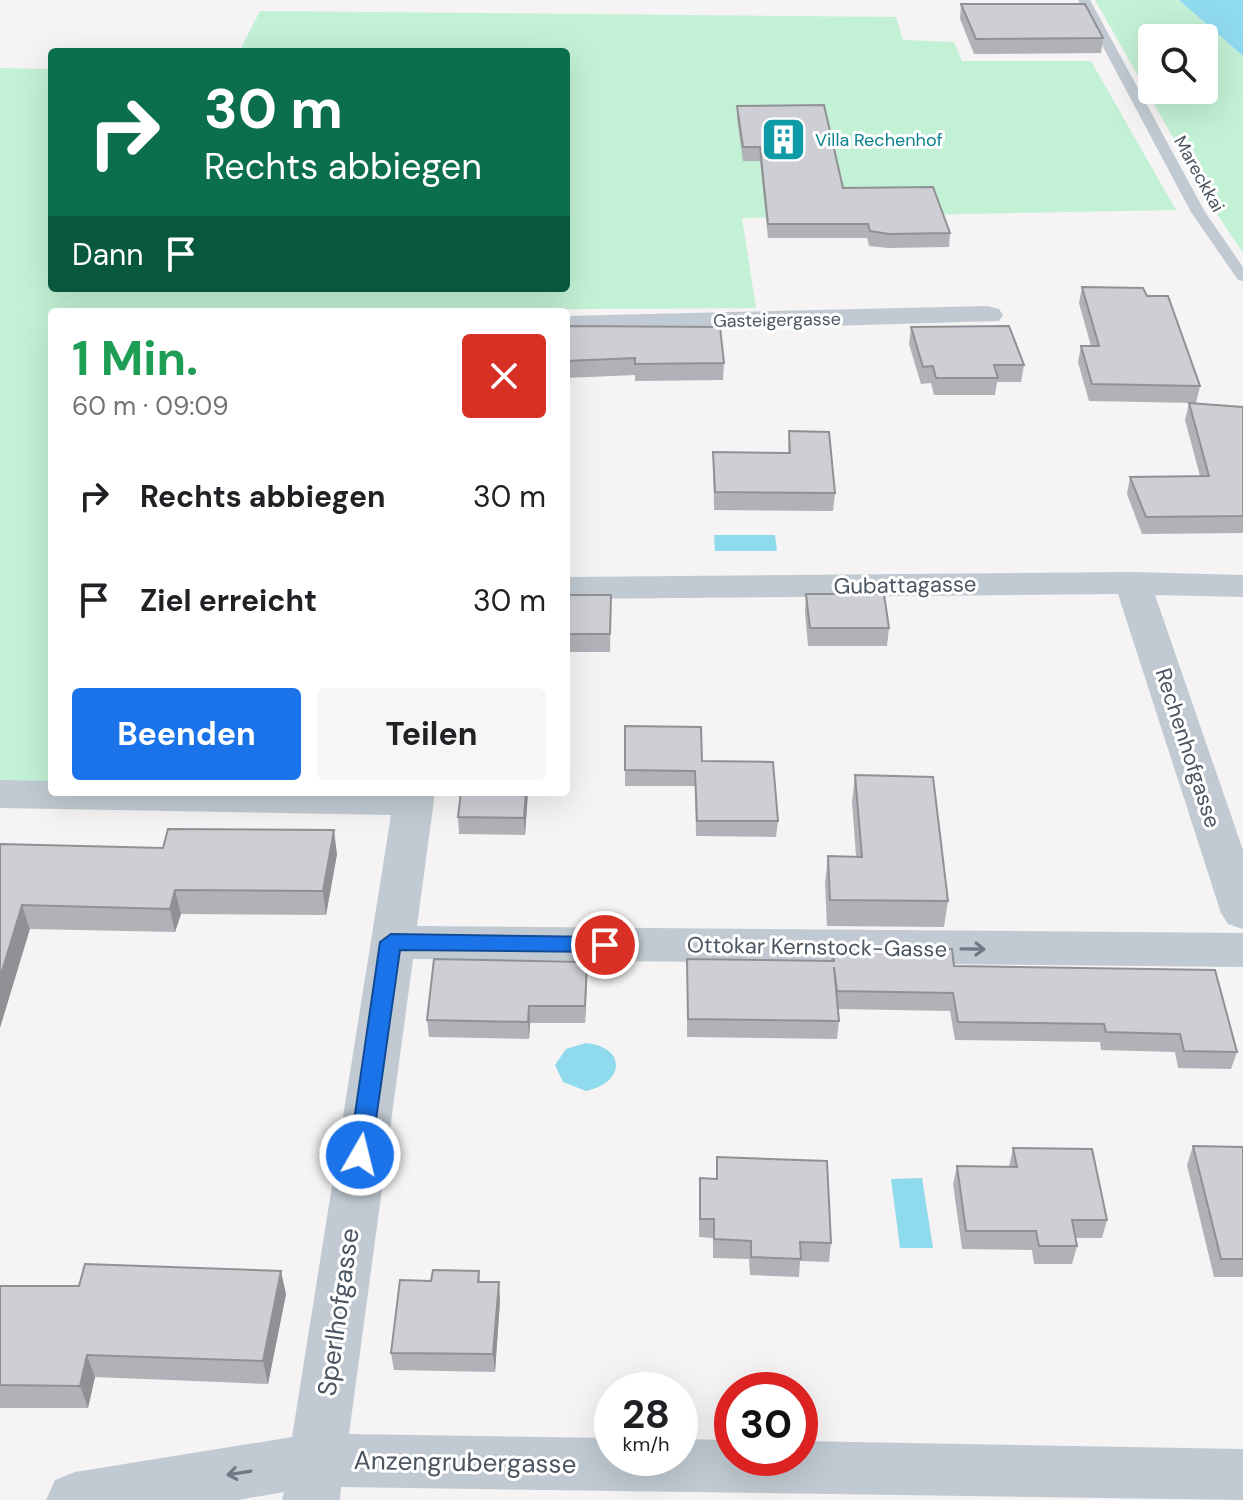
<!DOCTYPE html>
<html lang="de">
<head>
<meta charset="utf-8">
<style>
	body { margin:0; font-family:"DM Sans",sans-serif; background:#f6f6f6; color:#202124; height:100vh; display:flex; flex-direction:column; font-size:30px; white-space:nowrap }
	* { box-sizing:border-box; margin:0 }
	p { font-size:26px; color:#757577 }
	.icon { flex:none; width:44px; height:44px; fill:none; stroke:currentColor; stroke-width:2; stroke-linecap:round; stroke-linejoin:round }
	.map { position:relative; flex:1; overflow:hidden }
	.panel { position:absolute; left:48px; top:308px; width:522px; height:488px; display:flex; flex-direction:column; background:#fff; border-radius:8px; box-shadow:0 8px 32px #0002 }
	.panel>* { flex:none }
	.hud { position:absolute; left:48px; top:48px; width:522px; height:244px; border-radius:8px; box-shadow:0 8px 32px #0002; background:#0b6e4f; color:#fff; overflow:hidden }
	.tools { position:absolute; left:1138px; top:24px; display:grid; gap:16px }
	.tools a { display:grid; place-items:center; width:80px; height:80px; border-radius:8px; background:#fff; box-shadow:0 8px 32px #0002; font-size:40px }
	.speed { position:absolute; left:594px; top:1372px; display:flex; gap:16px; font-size:40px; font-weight:700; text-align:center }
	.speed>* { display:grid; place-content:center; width:104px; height:104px; border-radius:50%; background:#fff; box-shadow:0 8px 32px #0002; line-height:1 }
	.speed small { font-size:20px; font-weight:400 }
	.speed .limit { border:12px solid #d22; background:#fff; color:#111 }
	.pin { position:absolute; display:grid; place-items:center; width:68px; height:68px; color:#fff; margin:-34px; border:4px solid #fff; border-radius:50%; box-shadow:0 2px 8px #0007 }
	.me { position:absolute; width:88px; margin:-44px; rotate:8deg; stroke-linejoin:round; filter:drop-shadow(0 0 6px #0008) }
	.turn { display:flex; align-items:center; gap:28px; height:168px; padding:0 24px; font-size:36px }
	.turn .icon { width:104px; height:104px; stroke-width:2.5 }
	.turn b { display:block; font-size:56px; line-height:68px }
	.then { display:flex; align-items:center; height:76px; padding:0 24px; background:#0003; gap:16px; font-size:30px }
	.round { display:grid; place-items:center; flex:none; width:84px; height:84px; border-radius:8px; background:#f6f6f6 }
	.summary { display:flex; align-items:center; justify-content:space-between; height:136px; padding:0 24px }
	h1 { font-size:48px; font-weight:700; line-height:60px; color:#1e9e55 }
	.cta { display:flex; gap:16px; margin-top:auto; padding:16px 24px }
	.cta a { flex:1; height:92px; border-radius:8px; background:#1a73e8; color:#fff; font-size:32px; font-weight:700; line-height:92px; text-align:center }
	.cta a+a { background:#f6f6f6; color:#202124 }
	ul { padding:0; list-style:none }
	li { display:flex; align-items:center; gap:24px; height:104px; padding:0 24px }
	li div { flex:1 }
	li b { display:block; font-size:30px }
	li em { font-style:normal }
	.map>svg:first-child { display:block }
	.green { fill:#c3f1d5; fill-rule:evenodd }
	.water { fill:#90daee }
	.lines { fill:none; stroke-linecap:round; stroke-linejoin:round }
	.lane { fill:#c1cad2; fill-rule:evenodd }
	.street { fill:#c1cad2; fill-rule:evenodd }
	.wall { fill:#b0b2b7 }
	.shaded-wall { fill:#909195 }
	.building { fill:#cdcfd5; stroke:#909195; stroke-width:2 }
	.oneway { stroke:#6e7983 }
	.route { fill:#1a73e8; stroke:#114b97; stroke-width:2 }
	.labels { text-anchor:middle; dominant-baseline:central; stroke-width:6; stroke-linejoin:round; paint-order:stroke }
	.far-culture-label { font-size:18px; fill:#0d838f; stroke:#fff; text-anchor:start }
	.far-street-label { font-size:18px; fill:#4a5661; stroke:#fff }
	.street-label { font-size:22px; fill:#4a5661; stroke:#fff }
	.near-street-label { font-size:26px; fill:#4a5661; stroke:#fff }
</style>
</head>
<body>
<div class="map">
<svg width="1243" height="1500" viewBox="0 0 1243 1500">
	<rect width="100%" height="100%" fill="#f5f3f3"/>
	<!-- green -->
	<path class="green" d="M1095,0H1179L1243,56V253L1213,208ZM1152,38H1204V90H1152Z
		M260,11L896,17L903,40L954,42L962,61H1091L1176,210L742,218L756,308L52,312V784L0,783V68L52,69V288H566V52H239Z"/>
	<!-- water -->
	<path class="water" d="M1179,0H1243V56Z
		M714,535H775L777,551H715Z
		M586,1043C627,1047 625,1083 586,1091L563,1082L555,1065L566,1049Z
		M922,1178L933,1248H900L891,1179Z"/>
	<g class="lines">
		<!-- lane -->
		<path class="lane" d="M1078,0H1090L1205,212L1243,267V281L1238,280L1191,212Z"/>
		<!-- street -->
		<path class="street" d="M988,306L999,309L1003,315L999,321L566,334V316Z
			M1133,572L1243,575V597L1155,595L1243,850V929L1228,924L1221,913L1118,594L566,599V577Z
			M0,780L52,781V792H435L417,926L1243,933V967L413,959L349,1434L612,1438V1458H680V1439L732,1440V1458H800V1441L1243,1449V1500L341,1487L340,1500H282L284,1492L238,1500H46L55,1480L75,1472L292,1437L391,815L0,808Z"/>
	</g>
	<!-- wall -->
	<path class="wall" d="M961,4L1103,38L1101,53L974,54L960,19Z
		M737,106L843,188L950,233L949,247L888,248L869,246L867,238H768L760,161H743L737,119Z
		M1082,287L1147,296L1200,386L1196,403L1089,401L1078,362L1081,346H1091L1079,303Z
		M566,326L724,363L723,380L635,381V375L566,378Z
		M911,327L1024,365L1021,382H997L995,395H934L931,383L921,384L909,344Z
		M1189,403L1243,407V533L1142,534L1127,494L1130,477L1200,476L1185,420Z
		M789,431L835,493L833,511L714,510L713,452L788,453Z
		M806,594L889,628L887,646H808L805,612Z
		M566,595H611L610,652H566Z
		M625,726L778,821L776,837L696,836L695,786H625Z
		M855,775L948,901L944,927L827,926L825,883L828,856H856L852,802Z
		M461,792H528L525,835L459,834L458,817Z
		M0,844L337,854L326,915L181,914L175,932L30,929Z
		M832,948L954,966L1237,1052L1231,1069L1178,1068L1175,1052L1101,1050L1100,1042L955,1040L950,1011L838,1009L839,1021L837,1039L687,1037V959L831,961Z
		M587,962L585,1023H530L529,1039L429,1037L427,1020Z
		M1193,1146L1243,1147V1277H1214L1187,1165Z
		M1013,1148L1107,1220L1102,1238H1075L1077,1246L1072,1264H1034L1032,1250L962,1249L953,1184L957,1166L1009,1167Z
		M717,1157L831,1243L829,1262L800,1261L799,1277L750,1275L749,1259L713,1258V1238L699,1237V1196L700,1178L716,1179Z
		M479,1271L480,1282L500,1300L495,1372L394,1370L391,1353L431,1281Z
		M0,1286L286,1294L268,1384L95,1377L88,1408H0Z"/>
	<!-- shaded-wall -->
	<path class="shaded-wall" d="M526,792H528L525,835L524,818Z
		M334,830L337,854L326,915L323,891Z
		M175,890L181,914L175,932L170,909Z
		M22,905L30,929L0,1028V978Z
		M587,962V979L585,1023V1006Z
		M529,1006L530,1023L529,1039L528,1022Z
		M281,1271L286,1294L268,1384L263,1361Z
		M499,1282L500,1300L495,1372L493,1354Z
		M87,1355L95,1377L88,1408L80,1386Z"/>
	<!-- building -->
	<path class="building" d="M961,4H1085L1103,38L976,39Z
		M824,105L843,188L933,187L950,233L889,234L870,231L868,224H768L760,147H743L737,106Z
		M1082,287L1143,288L1147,296H1168L1200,386L1092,384L1081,346H1099Z
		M566,326L720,327L724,363L635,364V358L566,361Z
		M1009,326L1024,365H994L998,378H936L933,366L923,367L911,327Z
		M1189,403L1243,407V516L1146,517L1130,477L1209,476Z
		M789,431L829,432L835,493L715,492L713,452L790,453Z
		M806,594H884L889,628H810Z
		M566,595H611L610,634H566Z
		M625,726L701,727L702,761L773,762L778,821H697L695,771L625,770Z
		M855,775L933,777L948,901L830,900L828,856L862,857Z
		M461,792H526L524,818L458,817Z
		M168,829L334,830L323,891L175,890L170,909L22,905L0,978V844L163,848Z
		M832,948L952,949L954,966L1215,970L1237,1052L1184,1051L1180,1034L1106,1032L1104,1024L958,1022L953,993L837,991L834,967L839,1021L688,1019L687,959L834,961Z
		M434,959L587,962L585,1006H529L528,1022L427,1020Z
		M1193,1146L1243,1147V1259H1221Z
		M1013,1148L1092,1149L1107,1220H1072L1077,1246H1039L1036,1231H966L957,1166L1017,1167Z
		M717,1157L827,1161L831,1243L800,1242L801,1259L751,1257V1241L714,1239V1219H700V1178L717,1179Z
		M85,1264L281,1271L263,1361L87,1355L80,1386L0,1385V1286H79Z
		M433,1270L479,1271L478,1282H499L493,1354L391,1353L400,1280L431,1281Z"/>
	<!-- one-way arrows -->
	<defs><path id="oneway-shaft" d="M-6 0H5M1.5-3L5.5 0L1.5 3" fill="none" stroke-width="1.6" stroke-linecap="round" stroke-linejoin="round" transform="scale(2)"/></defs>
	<g class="oneway">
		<use href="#oneway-shaft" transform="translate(973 949) rotate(1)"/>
		<use href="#oneway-shaft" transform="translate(239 1473) rotate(171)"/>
	</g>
	<!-- route -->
	<path class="route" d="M391,934L605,937L615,945L605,952L400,950L371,1155L368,1162H352L349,1155L380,942Z"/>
	<!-- icons -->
	<defs>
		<symbol id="building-square" viewBox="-11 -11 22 22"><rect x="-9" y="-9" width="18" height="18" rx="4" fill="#0f9aa8" stroke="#fff"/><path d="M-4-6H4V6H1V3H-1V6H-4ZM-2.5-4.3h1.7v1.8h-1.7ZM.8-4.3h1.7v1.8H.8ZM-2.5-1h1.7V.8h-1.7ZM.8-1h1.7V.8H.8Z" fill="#fff"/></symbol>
	</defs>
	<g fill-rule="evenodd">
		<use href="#building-square" x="758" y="114" width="51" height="51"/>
	</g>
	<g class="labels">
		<!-- far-culture labels -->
		<g class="far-culture-label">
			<text x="815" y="140">Villa Rechenhof</text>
		</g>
		<!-- far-street labels -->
		<g class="far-street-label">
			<text transform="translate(1199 174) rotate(61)">Mareckkai</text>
			<text transform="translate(777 320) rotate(-1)">Gasteigergasse</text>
		</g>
		<!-- street labels -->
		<g class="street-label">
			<text transform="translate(905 585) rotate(-1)">Gubattagasse</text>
			<text transform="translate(1188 748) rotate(72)">Rechenhofgasse</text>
			<text transform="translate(817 947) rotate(1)">Ottokar Kernstock-Gasse</text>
		</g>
		<!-- near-street labels -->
		<g class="near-street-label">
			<text transform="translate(338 1312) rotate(-82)">Sperlhofgasse</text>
			<text transform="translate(465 1462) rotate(1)">Anzengrubergasse</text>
		</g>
	</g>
</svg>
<div class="tools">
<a><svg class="icon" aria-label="search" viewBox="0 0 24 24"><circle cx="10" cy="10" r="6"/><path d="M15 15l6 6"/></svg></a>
</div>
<div class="speed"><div>28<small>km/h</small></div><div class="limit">30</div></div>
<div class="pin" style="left:605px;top:945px;background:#d93025"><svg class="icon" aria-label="arrive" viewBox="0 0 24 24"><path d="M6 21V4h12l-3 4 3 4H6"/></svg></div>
<svg class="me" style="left:360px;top:1155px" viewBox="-20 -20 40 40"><circle r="17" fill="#1a73e8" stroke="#fff" stroke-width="3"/><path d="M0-11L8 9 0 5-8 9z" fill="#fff"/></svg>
<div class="hud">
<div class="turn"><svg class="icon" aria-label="right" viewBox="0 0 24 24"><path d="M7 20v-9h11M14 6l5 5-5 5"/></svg><div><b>30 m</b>Rechts abbiegen</div></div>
<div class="then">Dann<svg class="icon" aria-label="arrive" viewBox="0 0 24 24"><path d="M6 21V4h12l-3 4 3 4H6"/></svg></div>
</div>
<section class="panel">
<div class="summary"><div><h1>1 Min.</h1><p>60 m · 09:09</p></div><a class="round" style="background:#d93025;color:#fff"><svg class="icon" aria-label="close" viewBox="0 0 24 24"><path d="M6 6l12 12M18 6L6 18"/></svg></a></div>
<ul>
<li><svg class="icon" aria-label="right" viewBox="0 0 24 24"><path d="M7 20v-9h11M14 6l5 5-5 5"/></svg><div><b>Rechts abbiegen</b></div><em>30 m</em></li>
<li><svg class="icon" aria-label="arrive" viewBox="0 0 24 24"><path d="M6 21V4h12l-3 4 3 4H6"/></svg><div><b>Ziel erreicht</b></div><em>30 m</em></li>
</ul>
<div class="cta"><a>Beenden</a><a>Teilen</a></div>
</section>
</div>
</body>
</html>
